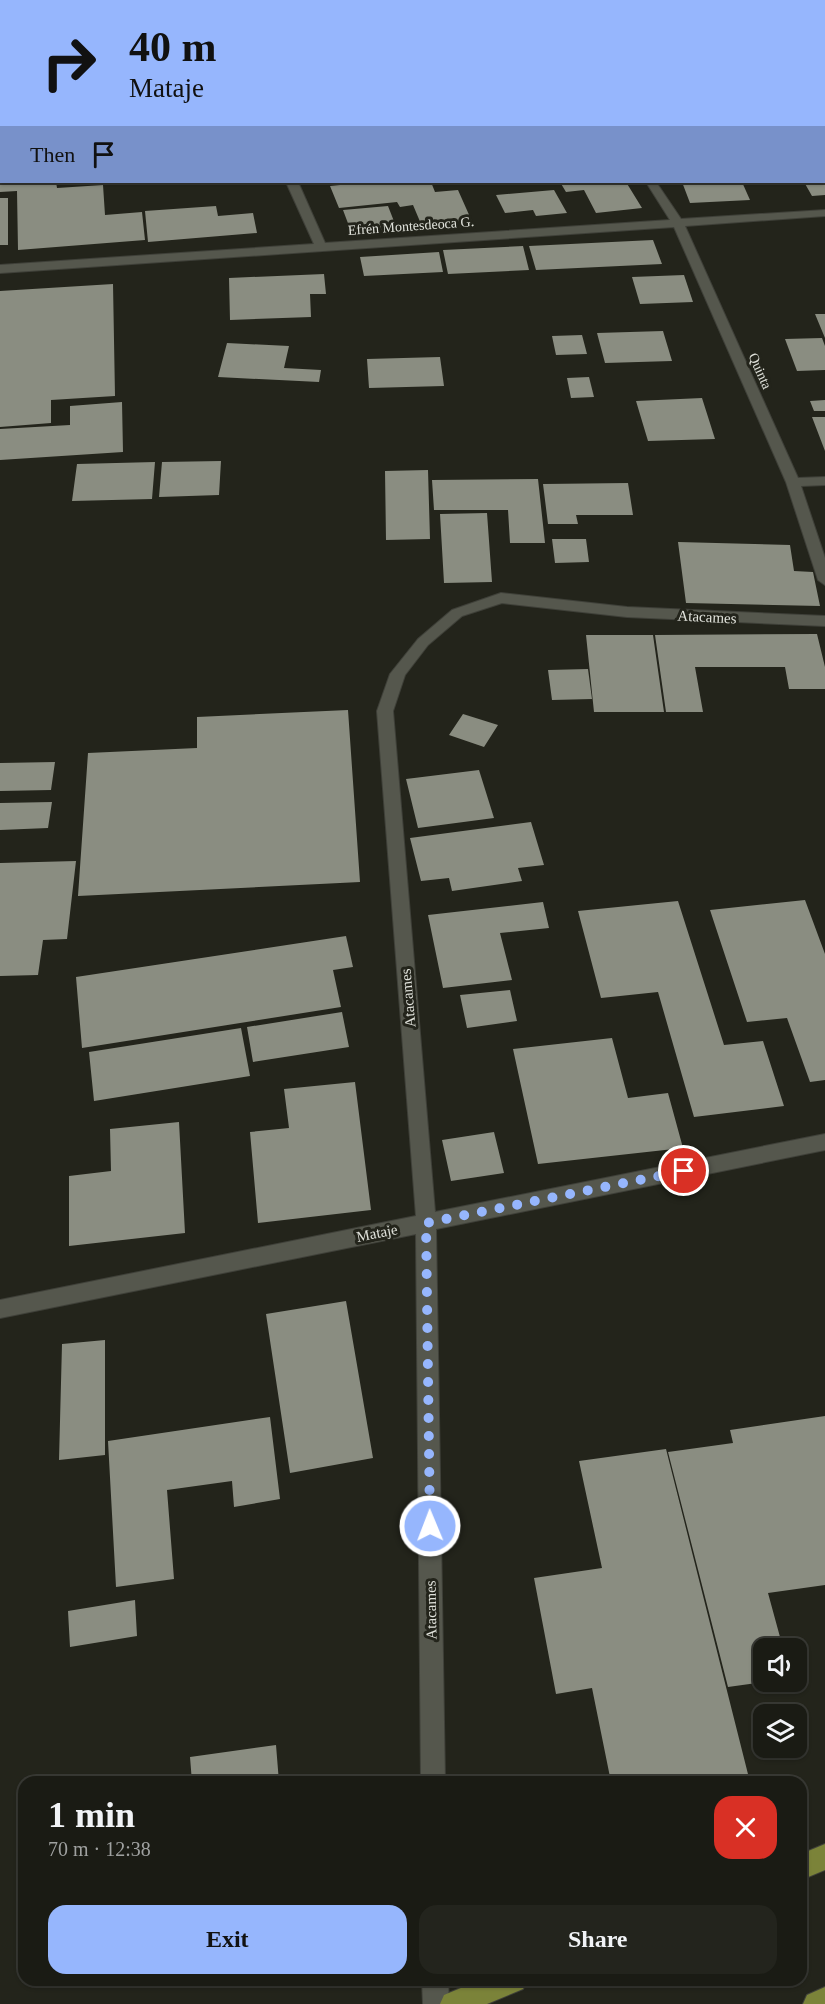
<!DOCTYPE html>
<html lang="en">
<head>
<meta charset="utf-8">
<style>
	body { margin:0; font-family:Georgia,serif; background:#23241d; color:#f1f3f6; height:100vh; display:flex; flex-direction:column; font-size:22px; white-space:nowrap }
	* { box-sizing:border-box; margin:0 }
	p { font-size:20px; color:#9fa1a0 }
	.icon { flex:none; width:33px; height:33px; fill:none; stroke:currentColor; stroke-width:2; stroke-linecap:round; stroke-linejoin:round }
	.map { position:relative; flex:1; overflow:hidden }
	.panel { position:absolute; left:18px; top:1776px; width:789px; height:210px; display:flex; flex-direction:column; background:#1a1b14; border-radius:18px; box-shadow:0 2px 4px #0004,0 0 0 2px #383934 }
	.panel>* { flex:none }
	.hud { position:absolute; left:0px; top:0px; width:825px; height:183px; box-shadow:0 2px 4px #0004,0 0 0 2px #383934; background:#96b6fd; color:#111; overflow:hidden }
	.controls { position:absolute; left:753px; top:1638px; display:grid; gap:12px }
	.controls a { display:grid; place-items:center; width:54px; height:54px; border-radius:12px; background:#1a1b14; box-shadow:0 2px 4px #0004,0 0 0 2px #383934; font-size:30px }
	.pin { position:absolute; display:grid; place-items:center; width:51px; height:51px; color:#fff; margin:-26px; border:3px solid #fff; border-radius:50%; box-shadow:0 2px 6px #0007 }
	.me { position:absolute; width:66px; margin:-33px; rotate:359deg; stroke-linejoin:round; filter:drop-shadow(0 0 4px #0008) }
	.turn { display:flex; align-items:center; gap:21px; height:126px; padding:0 30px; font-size:27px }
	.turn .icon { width:78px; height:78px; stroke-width:2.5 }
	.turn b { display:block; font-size:42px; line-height:51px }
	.then { display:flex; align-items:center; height:57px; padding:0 30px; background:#0003; gap:12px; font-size:22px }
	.round { display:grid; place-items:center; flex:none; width:63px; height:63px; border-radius:18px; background:#23241d }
	.head { display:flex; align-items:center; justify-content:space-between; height:102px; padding:0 30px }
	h1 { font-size:36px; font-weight:700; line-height:45px }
	.cta { display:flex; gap:12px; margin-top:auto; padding:12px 30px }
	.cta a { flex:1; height:69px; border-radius:18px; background:#96b6fd; color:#111; font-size:24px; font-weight:700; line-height:69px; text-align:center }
	.cta a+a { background:#23241d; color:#f1f3f6 }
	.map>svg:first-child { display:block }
	.building { fill:#8a8d81 }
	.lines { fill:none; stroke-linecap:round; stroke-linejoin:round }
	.minor-casing { stroke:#3f4039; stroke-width:2 }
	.major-casing { stroke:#3f4039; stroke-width:2 }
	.minor { fill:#55574d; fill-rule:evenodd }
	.major { fill:#7b8339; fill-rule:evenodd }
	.route { stroke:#96b6fd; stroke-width:10; stroke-dasharray:0 18 }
	.labels { text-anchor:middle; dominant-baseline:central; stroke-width:6; stroke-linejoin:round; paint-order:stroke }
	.far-street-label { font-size:14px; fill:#e0e2db; stroke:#23241b }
	.street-label { font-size:15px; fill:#e0e2db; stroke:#23241b }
</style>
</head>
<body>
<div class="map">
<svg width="825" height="2004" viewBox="0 0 825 2004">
	<rect width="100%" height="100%" fill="#23241b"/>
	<!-- building -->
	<path class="building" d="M0,182H56L57,188L103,185L105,215L142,212L145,240L18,250L17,191L0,192Z
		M370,182H431L435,192L458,190L474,226L424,231L413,205L400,207L397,202L339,208L330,186Z
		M560,182H626L642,208L596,213L584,190L566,192Z
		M682,182H742L750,200L690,203Z
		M804,182H825V195L812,196Z
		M554,190L567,213L536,216L533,210L505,213L496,195Z
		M0,198H8V245H0Z
		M216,206L218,216L253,213L257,233L148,242L145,211Z
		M388,206L397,229L352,234L343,210Z
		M653,240L662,264L536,270L529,246Z
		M523,246L529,270L448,274L443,250Z
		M439,252L443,272L364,276L360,257Z
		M324,274L326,294H310L311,317L230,320L229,278Z
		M684,275L693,302L640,304L632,277Z
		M113,284L115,396L51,400V423L0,427V291Z
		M815,314H825V338Z
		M663,331L672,361L605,363L597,333Z
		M582,335L587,354L556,355L552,336Z
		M822,338L825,346V370L797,371L785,339Z
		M227,343L289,346L284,368L321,370L319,382L218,377Z
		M440,357L444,386L369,388L367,359Z
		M589,377L594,397L571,398L567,378Z
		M702,398L715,439L648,441L636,401Z
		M825,400V411H814L810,401Z
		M122,402L123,452L0,460V429L70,425V406Z
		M812,417H825V451Z
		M221,461L219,495L159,497L162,462Z
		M155,462L152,499L72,501L77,464Z
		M428,470L430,539L386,540L385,471Z
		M538,479L545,543H510L508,510H434L432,480Z
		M628,483L633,515H576L578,524H548L543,484Z
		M487,513L492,582L444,583L440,514Z
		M552,539H586L589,562L555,563Z
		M678,542L790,545L794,571L813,572L820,606L686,603Z
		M817,634L825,667V689H789L785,667H695L703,712H666L655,635Z
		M586,635H653L664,712H594Z
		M588,669L592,699L552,700L548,670Z
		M348,710L360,882L78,896L88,753L197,748V717Z
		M463,714L498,725L484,747L449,735Z
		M55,762L51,790L0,791V763Z
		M479,770L494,818L418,828L406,779Z
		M52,802L48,828L0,830V803Z
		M531,822L544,865L518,868L522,881L452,891L449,878L421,881L410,838Z
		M76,861L67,939L43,940L38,975L0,976V863Z
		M805,900L825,954V1080L810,1082L787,1018L747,1022L710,910Z
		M678,901L724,1045L763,1041L784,1106L694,1117L658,992L601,998L578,911Z
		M543,902L549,928L500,933L512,980L443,988L428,915Z
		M346,936L353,967L333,970L341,1007L82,1048L76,977Z
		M510,990L517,1021L467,1028L460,995Z
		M342,1012L349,1047L253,1062L247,1027Z
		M241,1028L250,1076L94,1101L89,1052Z
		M612,1038L628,1098L668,1093L683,1148L538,1164L513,1049Z
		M355,1082L371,1210L258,1223L250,1132L289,1128L284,1089Z
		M179,1122L185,1233L69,1246V1176L111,1171L110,1129Z
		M494,1132L504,1173L451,1181L442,1140Z
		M346,1301L373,1458L290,1473L266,1314Z
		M105,1340V1455L59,1460L62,1344Z
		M825,1416V1585L768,1593L783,1648H764V1682L728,1687L668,1452L733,1443L730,1430Z
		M270,1417L280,1499L234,1507L232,1481L167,1490L174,1579L116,1587L108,1441Z
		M666,1449L750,1782H611L592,1688L556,1694L534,1578L602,1568L579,1461Z
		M135,1600L137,1636L70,1647L68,1611Z
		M276,1745L279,1782H192L190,1757Z"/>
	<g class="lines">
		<defs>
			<path id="minor" d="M524,0H534V2H525Z
				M821,0H825V5L820,2Z
				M0,58H2V64H0Z
				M0,149H2V155H0Z
				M286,182H298L325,243L670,220L646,182H656L681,219L825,210V216L685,226L798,478L825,477V485L801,486L825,558V585L818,580L786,482L674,227L0,273V265L314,244Z
				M501,593L627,607L825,616V626L627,617L502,603L462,616L428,645L405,675L393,711L435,1212L825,1134V1150L436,1229L445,1782H421L416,1234L0,1318V1300L416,1216L377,711L390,674L418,639L452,610Z
				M422,1980H448L449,2004H423Z"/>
			<path id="major" d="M825,1844V1870L801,1880V1854Z
				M480,1980H527L523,1989L487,2004H440L444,1995Z
				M825,1987V2004H803L807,1995Z"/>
		</defs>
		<!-- minor casing -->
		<use href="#minor" class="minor-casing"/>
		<!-- major casing -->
		<use href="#major" class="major-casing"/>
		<!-- minor -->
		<use href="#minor" class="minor"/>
		<!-- major -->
		<use href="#major" class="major"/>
	</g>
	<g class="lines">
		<!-- route -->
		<path class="route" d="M430,1526L426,1223L684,1171"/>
	</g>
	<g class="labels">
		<!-- far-street labels -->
		<g class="far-street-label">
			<text transform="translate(411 226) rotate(-4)">Efrén Montesdeoca G.</text>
			<text transform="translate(760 371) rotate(66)">Quinta</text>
		</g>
		<!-- street labels -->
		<g class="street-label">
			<text transform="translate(707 617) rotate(3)">Atacames</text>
			<text transform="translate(408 998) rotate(-95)">Atacames</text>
			<text transform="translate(377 1233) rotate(-11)">Mataje</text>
			<text transform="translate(431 1610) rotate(-91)">Atacames</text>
		</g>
	</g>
</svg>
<div class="controls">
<a><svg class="icon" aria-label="sound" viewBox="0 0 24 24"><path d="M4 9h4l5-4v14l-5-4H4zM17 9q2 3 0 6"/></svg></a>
<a><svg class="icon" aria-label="layers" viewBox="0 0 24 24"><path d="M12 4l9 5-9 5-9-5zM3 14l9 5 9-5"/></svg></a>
</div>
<div class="pin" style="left:684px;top:1171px;background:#d93025"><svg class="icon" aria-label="arrive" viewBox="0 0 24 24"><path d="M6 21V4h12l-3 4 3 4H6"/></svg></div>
<svg class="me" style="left:430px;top:1526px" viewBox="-20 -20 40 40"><circle r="17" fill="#96b6fd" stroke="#fff" stroke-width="3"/><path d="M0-11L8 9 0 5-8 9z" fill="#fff"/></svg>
<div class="hud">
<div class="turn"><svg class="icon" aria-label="right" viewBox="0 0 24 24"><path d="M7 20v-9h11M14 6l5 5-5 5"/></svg><div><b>40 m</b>Mataje</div></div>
<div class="then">Then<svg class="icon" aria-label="arrive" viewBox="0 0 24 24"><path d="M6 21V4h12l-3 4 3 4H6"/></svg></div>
</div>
<section class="panel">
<div class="head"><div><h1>1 min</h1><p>70 m · 12:38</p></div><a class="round" style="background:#d93025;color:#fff"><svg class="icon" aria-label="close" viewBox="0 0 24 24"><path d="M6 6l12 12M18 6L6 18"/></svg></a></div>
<div class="cta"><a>Exit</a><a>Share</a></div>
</section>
</div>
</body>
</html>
